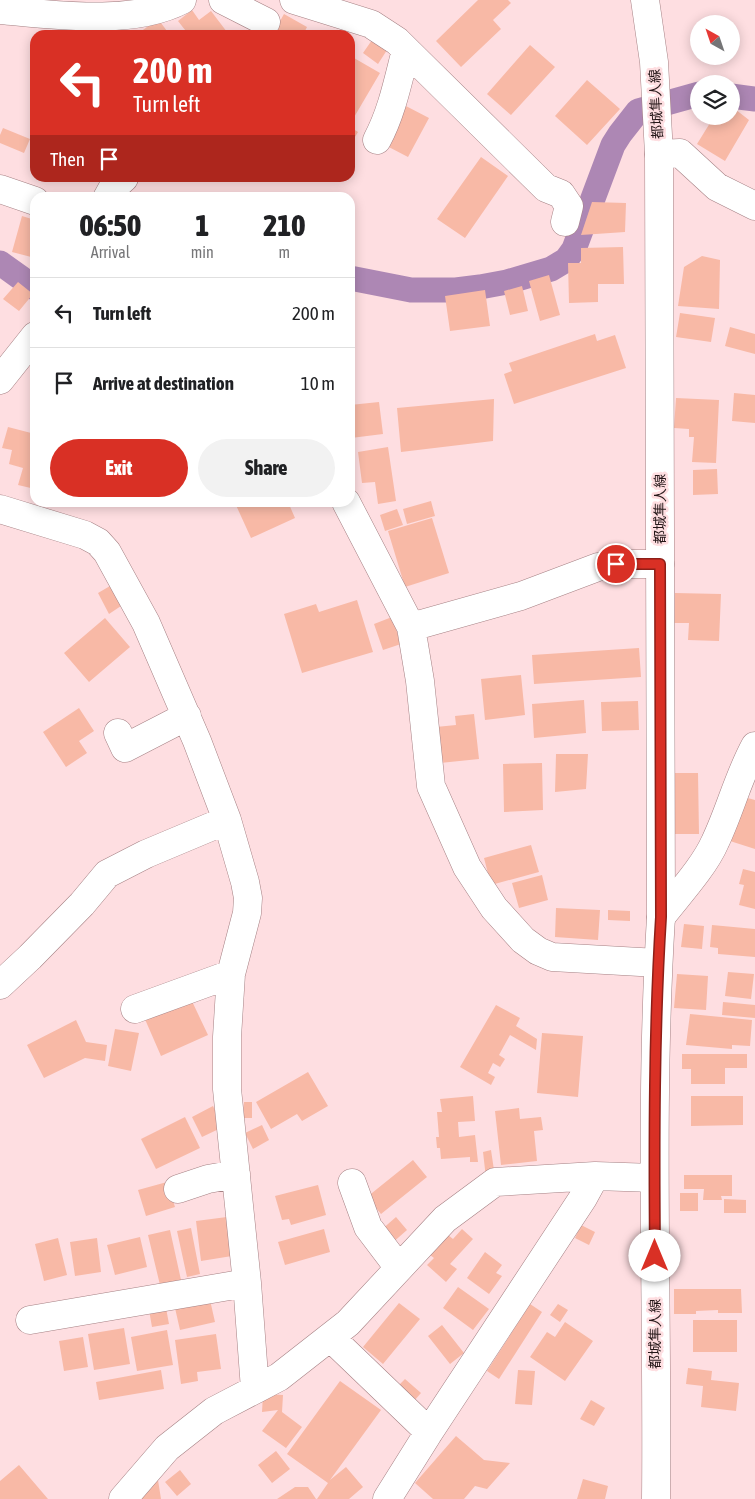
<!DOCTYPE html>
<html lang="en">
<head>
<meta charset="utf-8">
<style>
	body { margin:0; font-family:"Asap Condensed","Noto Sans JP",sans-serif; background:#f2f2f2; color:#202124; height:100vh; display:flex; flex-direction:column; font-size:19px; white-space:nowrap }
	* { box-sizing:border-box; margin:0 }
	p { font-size:16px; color:#757577 }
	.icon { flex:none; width:28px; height:28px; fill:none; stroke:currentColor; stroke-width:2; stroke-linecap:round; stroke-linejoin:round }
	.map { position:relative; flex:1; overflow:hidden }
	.side { position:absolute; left:30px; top:192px; width:325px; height:315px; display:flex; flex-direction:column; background:#fff; border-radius:15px; box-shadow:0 2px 12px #0003 }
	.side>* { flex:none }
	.hud { position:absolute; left:30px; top:30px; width:325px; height:152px; border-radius:15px; box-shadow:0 2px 12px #0003; background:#d93025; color:#fff; overflow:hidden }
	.needle { width:32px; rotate:320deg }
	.controls { position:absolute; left:690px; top:15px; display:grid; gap:10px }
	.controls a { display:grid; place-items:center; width:50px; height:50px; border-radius:50%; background:#fff; box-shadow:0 2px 12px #0003; font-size:25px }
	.pin { position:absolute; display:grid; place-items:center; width:42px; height:42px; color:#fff; margin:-21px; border:2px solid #fff; border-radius:50%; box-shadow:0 1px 5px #0007 }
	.me { position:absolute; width:55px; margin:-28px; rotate:0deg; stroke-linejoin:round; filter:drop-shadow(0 0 4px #0008) }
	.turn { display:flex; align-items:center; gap:18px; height:105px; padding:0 20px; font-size:22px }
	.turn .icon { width:65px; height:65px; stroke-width:2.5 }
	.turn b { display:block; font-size:35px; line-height:42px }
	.then { display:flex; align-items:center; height:48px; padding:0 20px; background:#0003; gap:10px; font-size:19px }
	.eta { display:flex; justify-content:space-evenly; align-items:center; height:85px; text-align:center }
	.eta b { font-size:30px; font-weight:800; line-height:35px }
	.button { display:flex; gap:10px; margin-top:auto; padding:10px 20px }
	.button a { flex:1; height:58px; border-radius:30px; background:#d93025; color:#fff; font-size:20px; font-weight:800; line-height:58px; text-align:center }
	.button a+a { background:#f2f2f2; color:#202124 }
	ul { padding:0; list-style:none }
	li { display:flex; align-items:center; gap:15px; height:70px; padding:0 20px; border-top:1px solid #e0e0e0 }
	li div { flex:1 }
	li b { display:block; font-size:19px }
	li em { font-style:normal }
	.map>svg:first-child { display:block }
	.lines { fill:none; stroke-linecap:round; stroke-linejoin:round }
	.canal { stroke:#ad87b4; stroke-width:25 }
	.building { fill:#f8b9a6 }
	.street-casing { stroke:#a58184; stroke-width:29 }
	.primary-casing { stroke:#a58184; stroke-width:29 }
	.street { stroke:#fff; stroke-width:28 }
	.primary { stroke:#fff; stroke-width:28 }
	.route-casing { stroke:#8d1f18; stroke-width:12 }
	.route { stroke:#d93025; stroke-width:9 }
	.labels { text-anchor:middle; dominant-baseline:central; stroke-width:5; stroke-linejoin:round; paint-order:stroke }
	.street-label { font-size:14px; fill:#241718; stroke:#fedee1 }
</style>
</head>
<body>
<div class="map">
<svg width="755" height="1499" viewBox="0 0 755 1499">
	<rect width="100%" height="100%" fill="#fedee1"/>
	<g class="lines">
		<!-- canal -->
		<path class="canal" d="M731,96L755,99
			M0,263L35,288
			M350,278L411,290H456L480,287L507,282L551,269L566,260L574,249L613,145L620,134L638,111L699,94"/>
	</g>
	<!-- building -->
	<path class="building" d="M478,0H508L511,3L493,20L501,29L461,67L436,41Z
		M192,10L199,20L211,11L227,32L222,35H189L178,21Z
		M284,14L307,27L303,35H272Z
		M158,19L170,35H136Z
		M48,31H86V35H48Z
		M372,40L387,50L378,64L363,53Z
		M530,45L555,67L511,115L487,94Z
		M354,58L380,73L353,119L350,117V65Z
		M587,80L620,109L587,145L555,116Z
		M404,105L429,118L408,157L383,144Z
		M731,106L749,120L725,161L697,144L710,123L701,116H731Z
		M350,127L358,132L350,145Z
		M3,128L30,139L24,153L0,143V135Z
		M481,157L508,176L465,238L437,219Z
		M592,202L626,203L625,232L581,235Z
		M22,216L35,220V258L12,252Z
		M623,247L624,284H598V302L569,303L568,263H581V248Z
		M702,256L720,260L719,309L678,306L684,267Z
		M549,275L560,315L540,321L529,281Z
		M18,282L33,294L19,311L3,299Z
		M522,286L528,311L510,315L504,291Z
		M485,290L490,326L450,331L445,296Z
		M680,313L715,318L711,342L676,337Z
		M730,327L755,334V354L725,346Z
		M595,334L597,341L615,335L626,368L514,404L504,374L512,371L509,363Z
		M734,393L755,395V423L732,421Z
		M676,398L719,400L716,463L692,462L694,437H689V429L674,428Z
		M494,399L493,441L401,452L397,408Z
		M379,402L383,434L351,438L350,405Z
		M8,427L35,434V489L18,485L23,468L9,464L12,450L2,448Z
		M388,447L396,501L378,504L375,482L362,483L358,452Z
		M717,469L718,494L693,495V470Z
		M431,501L435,516L407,524L403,509Z
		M236,502H288L295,518L251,538L235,503Z
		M397,509L403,525L385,531L380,515Z
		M432,518L449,573L405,587L388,531Z
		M110,586L121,606L109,614L98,593Z
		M675,593L721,594L719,641L688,640L689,623H674Z
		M357,600L373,652L302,673L284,614L316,604L319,612Z
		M392,617L401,644L383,650L374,624Z
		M105,618L130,647L89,682L64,653Z
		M639,648L641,677L534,684L532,655Z
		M521,675L525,715L485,720L481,679Z
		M584,700L586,733L534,738L532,704Z
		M638,701L639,730L602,731L601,702Z
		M79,708L94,731L79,741L87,753L66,767L43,732Z
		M474,714L479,759L440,763L436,727L456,725L455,716Z
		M556,754H588L586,789L555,792Z
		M542,763L543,810L504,812L503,764Z
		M673,773H698L699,834H674Z
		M744,797L755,800V849L730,841Z
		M531,845L539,872L491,885L484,858Z
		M743,869L755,872V909L739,905L744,885L739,884Z
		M542,875L548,900L519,908L512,883Z
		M556,908L600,910L598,940L555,937Z
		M608,910L630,911V921L608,920Z
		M684,924L704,926L702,949L681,947Z
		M712,925L755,929V957L718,954V948L710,947Z
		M728,972L754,974L751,999L725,996Z
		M677,974L708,976L706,1010L674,1008Z
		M190,997L208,1035L161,1056L144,1017Z
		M723,1002L755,1005V1018L722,1015Z
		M496,1005L520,1018L516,1026L537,1039L536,1050L510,1035L499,1055L505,1059L500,1067L493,1063L488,1073L495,1077L491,1085L460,1067Z
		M690,1014L752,1020L750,1046L732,1045V1049L686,1045Z
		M76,1020L86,1042L107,1045L105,1061L85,1058L44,1078L27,1045Z
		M115,1029L139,1033L131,1071L108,1066Z
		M542,1033L583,1036L578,1097L537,1093Z
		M682,1054H747V1068H725V1084H691V1069H682Z
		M308,1072L328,1106L302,1121L297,1114L271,1129L256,1102Z
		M473,1096L475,1121L458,1122L459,1137L475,1135L478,1162H470V1157L441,1159L440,1148H437L436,1137H439L437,1112H442L440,1099Z
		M691,1096H743V1125L691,1126Z
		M244,1102H252V1118H243Z
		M213,1106L223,1127L202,1137L192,1117Z
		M519,1108L520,1119L541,1117L543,1130L534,1131L537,1161L501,1165L495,1111Z
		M185,1117L200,1148L156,1169L141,1139Z
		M262,1125L269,1140L253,1149L245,1133Z
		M491,1150L495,1177L486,1178L483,1152Z
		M413,1160L427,1177L381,1214L367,1197Z
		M684,1175H732V1196H721L722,1200H703L704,1189H684Z
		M167,1182L175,1207L146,1216L138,1190Z
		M318,1185L326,1215L291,1225L289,1219L282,1220L275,1196Z
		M680,1193H698V1211H680Z
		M724,1199L746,1200V1213H724Z
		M227,1217L232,1256L201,1261L196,1221Z
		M396,1217L407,1230L391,1244L380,1231Z
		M581,1225L595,1232L589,1245L575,1238Z
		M191,1228L200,1274L187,1277L177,1231Z
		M324,1229L330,1252L285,1265L278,1242Z
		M462,1229L473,1239L450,1264L457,1269L446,1282L427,1265L434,1258L430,1255L448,1235L453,1239Z
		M170,1230L181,1280L160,1285L148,1235Z
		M140,1237L147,1267L115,1275L107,1245Z
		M58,1238L67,1275L44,1281L35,1244Z
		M97,1238L101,1272L75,1276L70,1242Z
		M485,1252L502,1265L496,1273L502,1276L489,1294L467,1278Z
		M458,1287L489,1309L473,1330L443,1308Z
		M674,1289H741L742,1313H718V1310L696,1311V1314H674Z
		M210,1300L215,1322L180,1330L175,1308Z
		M399,1303L420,1319L383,1364L363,1347Z
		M530,1304L542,1312L499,1379L487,1371Z
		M558,1304L568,1310L560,1322L550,1315Z
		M166,1308L169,1324L152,1327L149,1310Z
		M693,1320H737V1352H693Z
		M565,1322L593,1341L565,1381L530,1357L547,1332L555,1337Z
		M442,1325L464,1353L450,1364L428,1336Z
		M124,1328L130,1364L94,1370L88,1334Z
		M167,1330L173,1365L137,1371L131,1337Z
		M216,1334L221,1369L197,1372L198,1381L181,1384L175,1340Z
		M83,1337L88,1367L64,1371L59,1341Z
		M688,1368L712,1371L711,1380L739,1383L736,1411L701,1407L703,1386L686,1384Z
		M161,1370L164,1389L99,1400L96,1382Z
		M518,1370L535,1371L532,1405L515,1404Z
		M405,1379L421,1393L414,1401L398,1386Z
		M340,1381L381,1410L330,1480L346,1467L363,1487L349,1499H317L328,1483L287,1454Z
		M263,1394L283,1395L282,1412L302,1427L286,1448L262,1431L278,1410L262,1412Z
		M591,1400L605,1408L594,1426L580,1419Z
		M456,1436L484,1460L510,1463L487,1489L475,1486L464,1499H433L415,1483Z
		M276,1451L290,1469L272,1483L258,1465Z
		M19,1465L48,1499H0V1481Z
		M180,1470L191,1484L177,1496L165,1482Z
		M583,1479L608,1486L605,1499H577Z
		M158,1480L161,1499H128L126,1485Z
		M295,1487H308L316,1499H277Z"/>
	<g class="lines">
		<defs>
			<path id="street" d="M223,0L266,22
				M294,0L371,24L397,41L546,188L561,194L569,206L565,222
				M0,10C55,15 132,26 182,0
				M377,140C392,112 398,81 406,50
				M659,154L680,153L717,187L755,206
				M0,189L35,201
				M107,198L112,189L124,178
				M0,380L35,336
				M346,502L411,627L420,681L431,786L467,867L494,908L523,940L538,951L552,957L658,963
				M0,509L85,535L98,542L107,552L146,623L197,741L227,820L245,882L248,898L247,913L231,974L227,1037V1089L247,1283L255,1389
				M411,627L521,596L598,567L616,564H660
				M118,733L125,748L187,716
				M661,917C678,895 704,867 715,842C730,811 738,777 755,746
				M0,985L30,957L82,904L107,874L146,854L227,820
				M135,1009L231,974
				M352,1183L368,1227L399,1268
				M178,1189L208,1179L236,1174
				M30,1320L247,1283
				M330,1337L429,1432
				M123,1499L167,1448L214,1411L279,1377L348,1323L445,1219L495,1182L595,1176L654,1178
				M387,1499L429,1432L583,1198L595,1176"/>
			<path id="primary" d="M645,0L654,62L659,154L661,917C649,1111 658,1305 656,1499"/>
		</defs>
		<!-- street casing -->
		<use href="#street" class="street-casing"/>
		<!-- primary casing -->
		<use href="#primary" class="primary-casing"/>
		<!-- street -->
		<use href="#street" class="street"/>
		<!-- primary -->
		<use href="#primary" class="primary"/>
	</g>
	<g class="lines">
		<defs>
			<path id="route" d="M616,564H660L661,917C654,1030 654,1143 655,1256"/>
		</defs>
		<!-- route casing -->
		<use href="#route" class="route-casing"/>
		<!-- route -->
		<use href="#route" class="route"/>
	</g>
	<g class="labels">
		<!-- street labels -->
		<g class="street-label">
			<text transform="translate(656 104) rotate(-93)">都城隼人線</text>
			<text transform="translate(660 509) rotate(-90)">都城隼人線</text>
			<text transform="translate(655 1334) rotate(-90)">都城隼人線</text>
		</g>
	</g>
</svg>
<div class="controls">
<a><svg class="needle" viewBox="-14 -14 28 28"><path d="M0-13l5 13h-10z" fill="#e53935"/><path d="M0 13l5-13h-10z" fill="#757577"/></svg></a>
<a><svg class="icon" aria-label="layers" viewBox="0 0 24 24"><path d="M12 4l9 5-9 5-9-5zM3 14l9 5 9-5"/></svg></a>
</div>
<div class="pin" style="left:616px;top:564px;background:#d93025"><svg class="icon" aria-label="arrive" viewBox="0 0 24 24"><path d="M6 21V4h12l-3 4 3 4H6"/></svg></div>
<svg class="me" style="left:655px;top:1256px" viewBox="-20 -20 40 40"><circle r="19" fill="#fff"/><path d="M0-13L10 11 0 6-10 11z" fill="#d93025"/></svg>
<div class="hud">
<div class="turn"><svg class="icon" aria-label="left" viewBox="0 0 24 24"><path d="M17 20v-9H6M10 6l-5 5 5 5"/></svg><div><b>200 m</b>Turn left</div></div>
<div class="then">Then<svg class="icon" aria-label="arrive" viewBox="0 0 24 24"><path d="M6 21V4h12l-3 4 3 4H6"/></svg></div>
</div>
<section class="side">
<div class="eta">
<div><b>06:50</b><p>Arrival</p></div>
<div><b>1</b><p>min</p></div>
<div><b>210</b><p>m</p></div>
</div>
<ul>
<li><svg class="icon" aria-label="left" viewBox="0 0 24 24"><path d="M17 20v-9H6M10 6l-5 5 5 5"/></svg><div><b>Turn left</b></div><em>200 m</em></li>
<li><svg class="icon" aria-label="arrive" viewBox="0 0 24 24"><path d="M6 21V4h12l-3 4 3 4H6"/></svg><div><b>Arrive at destination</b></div><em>10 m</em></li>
</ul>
<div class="button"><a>Exit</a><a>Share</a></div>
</section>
</div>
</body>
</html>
